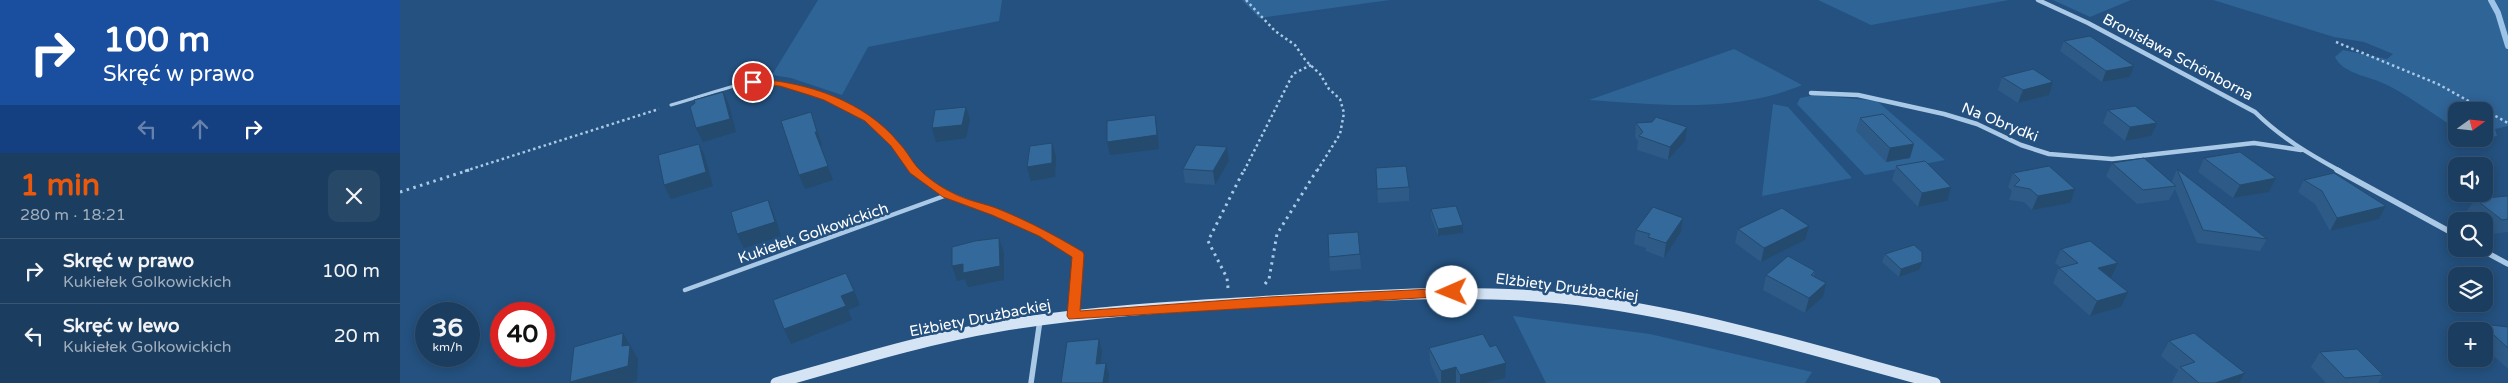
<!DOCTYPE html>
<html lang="pl">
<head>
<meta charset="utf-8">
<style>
	body { margin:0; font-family:"Varela Round",sans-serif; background:#284868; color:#f1f3f6; height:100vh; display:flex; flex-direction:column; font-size:19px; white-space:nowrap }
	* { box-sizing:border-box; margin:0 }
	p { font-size:16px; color:#a0aebd }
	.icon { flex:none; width:28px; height:28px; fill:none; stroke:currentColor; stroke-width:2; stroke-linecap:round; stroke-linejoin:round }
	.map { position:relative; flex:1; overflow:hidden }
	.details { display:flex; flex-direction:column; background:#1b3d5f; width:400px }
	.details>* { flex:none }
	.top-card { background:#1a4fa0; color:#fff; overflow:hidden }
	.needle { width:32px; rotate:75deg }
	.controls { position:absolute; left:2048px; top:102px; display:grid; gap:10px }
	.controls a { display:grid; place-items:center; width:45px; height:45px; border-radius:10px; background:#1b3d5f; box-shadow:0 2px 12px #0003,0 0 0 1px #395674; font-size:25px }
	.speed { position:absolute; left:15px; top:302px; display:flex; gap:10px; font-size:25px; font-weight:700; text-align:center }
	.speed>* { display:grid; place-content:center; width:65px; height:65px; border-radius:50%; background:#1b3d5f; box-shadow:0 2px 12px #0003,0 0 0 1px #395674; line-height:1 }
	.speed small { font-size:12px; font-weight:400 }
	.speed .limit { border:8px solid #d22; background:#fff; color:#111 }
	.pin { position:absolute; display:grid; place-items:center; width:42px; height:42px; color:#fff; margin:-21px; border:2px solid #fff; border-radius:50%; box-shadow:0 1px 5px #0007 }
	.me { position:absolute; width:55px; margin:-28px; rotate:269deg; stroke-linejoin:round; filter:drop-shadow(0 0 4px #0008) }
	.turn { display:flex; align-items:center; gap:18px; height:105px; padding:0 20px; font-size:22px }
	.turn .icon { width:65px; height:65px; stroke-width:2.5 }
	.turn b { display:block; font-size:35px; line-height:42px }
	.lanes { display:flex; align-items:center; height:48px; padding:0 20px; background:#0003; justify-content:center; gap:25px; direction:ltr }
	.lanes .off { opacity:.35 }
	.round { display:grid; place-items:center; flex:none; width:52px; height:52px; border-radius:10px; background:#284868 }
	.headline { display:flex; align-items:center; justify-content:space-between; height:85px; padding:0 20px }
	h1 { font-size:30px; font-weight:700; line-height:38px; color:#ea580c }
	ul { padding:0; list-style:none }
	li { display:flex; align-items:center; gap:15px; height:65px; padding:0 20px; border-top:1px solid #395674 }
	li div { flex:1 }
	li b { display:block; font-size:19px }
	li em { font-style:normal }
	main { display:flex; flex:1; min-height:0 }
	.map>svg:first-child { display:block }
	.green { fill:#2f6497 }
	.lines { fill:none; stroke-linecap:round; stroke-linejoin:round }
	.stream { stroke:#9ec4e7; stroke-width:6 }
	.path-far1 { stroke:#aac9e6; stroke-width:2.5; stroke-dasharray:2.5 3; stroke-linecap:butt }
	.path { stroke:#aac9e6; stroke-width:3; stroke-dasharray:2.5 4.5; stroke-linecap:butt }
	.lane-far1 { stroke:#aac9e6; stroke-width:3 }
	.lane { stroke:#aac9e6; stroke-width:4.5 }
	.street-far1 { stroke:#aac9e6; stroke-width:4.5 }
	.street { stroke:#aac9e6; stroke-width:5.5 }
	.secondary { stroke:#d4e4f5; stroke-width:11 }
	.wall { fill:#2d5a86 }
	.shaded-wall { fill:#244a6d }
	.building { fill:#34699c; stroke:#244a6d }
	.route { fill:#ea580c; stroke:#983908 }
	.labels { text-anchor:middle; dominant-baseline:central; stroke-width:5; stroke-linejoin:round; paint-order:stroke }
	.street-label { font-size:15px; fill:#fff; stroke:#24517f }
</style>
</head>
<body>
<main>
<section class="details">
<div class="top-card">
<div class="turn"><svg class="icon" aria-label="right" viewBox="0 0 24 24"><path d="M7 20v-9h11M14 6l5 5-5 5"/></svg><div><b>100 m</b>Skręć w prawo</div></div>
<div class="lanes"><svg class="icon off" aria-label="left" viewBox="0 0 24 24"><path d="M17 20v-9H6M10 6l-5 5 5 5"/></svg><svg class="icon off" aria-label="ahead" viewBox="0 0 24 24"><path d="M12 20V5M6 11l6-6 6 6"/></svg><svg class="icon" aria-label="right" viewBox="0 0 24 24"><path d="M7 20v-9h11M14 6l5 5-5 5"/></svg></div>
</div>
<div class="headline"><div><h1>1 min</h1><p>280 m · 18:21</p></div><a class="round"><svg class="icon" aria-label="close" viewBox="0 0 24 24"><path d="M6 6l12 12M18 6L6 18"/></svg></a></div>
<ul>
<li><svg class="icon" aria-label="right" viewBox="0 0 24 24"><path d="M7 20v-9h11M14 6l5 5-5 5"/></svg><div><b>Skręć w prawo</b><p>Kukiełek Golkowickich</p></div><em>100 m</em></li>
<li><svg class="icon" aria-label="left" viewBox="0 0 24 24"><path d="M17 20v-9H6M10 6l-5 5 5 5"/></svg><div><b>Skręć w lewo</b><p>Kukiełek Golkowickich</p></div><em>20 m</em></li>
</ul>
</section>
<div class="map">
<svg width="2108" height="383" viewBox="0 0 2108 383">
	<rect width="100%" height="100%" fill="#24517f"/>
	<!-- green -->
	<path class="green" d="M418,0H602L599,21L468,47L442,95L391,78L372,75Z
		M842,0H990L859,18Z
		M1418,0H1609L1471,25Z
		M1653,0H1731L1690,17Z
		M1813,0H2108V126L2095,129L2097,136L2084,138V111H2056V128C2030,113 2007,93 1978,81C1965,76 1942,72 1935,57L1943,50L1987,59L1993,54L1964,42L1934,37Z
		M1334,49L1402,85C1336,113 1259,105 1189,100Z
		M1415,95L1477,101L1545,160L1465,175L1397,104L1400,98Z
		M1373,104L1388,107L1452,178L1362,196Z
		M1113,316L1250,334L1412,372L1405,383H1146Z"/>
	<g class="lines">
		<!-- stream -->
		<path class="stream" d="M2091,0L2098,13L2108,46"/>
		<!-- path-far1 -->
		<path class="path-far1" d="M846,0L875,31L895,45L906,61L920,74L929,89L940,99L944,113L940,134L917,171
			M1936,42L2038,84L2108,123
			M65,171L259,109
			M844,171L893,74L911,65"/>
		<!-- path -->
		<path class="path" d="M0,192L69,170
			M865,284L869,279L877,234L917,170
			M828,288L827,278L808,241L844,170"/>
		<!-- lane-far1 -->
		<path class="lane-far1" d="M271,105C297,98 325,87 352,82C381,77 446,102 469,120C488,135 500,153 514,171"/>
		<!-- lane -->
		<path class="lane" d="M513,170C541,195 562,199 596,212C625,223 652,238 678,255L674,314
			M285,290L547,195"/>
		<!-- street-far1 -->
		<path class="street-far1" d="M1638,0L1688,23L1855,112C1880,137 1909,154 1940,171
			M1411,93L1458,95L1544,114L1577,124L1621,145L1649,154L1712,159L1854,143L1901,150"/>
		<!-- street -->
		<path class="street" d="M1937,170L2056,235
			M2080,249L2108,264
			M631,383L640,320"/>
		<!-- secondary -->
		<path class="secondary" d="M376,383C450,362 524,339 600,326C695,310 792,306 888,300C991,294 1094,288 1196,302C1311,318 1423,353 1535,383"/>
	</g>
	<!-- wall -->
	<path class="wall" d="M1664,41L1734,66L1730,77L1702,82L1660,51Z
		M1602,77L1649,95L1618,103L1598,90Z
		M1708,110L1751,136L1725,141L1703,123Z
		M1460,118L1510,158L1486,162L1456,131Z
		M1236,123L1285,141L1268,160L1237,150L1238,141L1235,137Z
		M827,147L829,161L815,185L785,183L783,169Z
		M1804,158L1876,178L1869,192L1833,198L1798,172Z
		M1712,163L1772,183V181L1777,169L1867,239L1860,251L1797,243L1775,189L1769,200L1737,204L1706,176Z
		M1496,166L1547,201L1518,207L1492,180Z
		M976,168L1009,187V201L978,203Z
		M1613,173L1670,203L1632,210L1624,202L1609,200L1612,191L1608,187Z
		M1904,180L1986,206L1979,219L1930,231L1915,204L1898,192Z
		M2108,197V232L2092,234L2084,227V221H2076L2065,214L2075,199Z
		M1031,209L1063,225V233L1038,236L1031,217Z
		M1283,218L1281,232L1264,258L1246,251V248L1234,244L1236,230Z
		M1338,229L1405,240L1361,262L1335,243Z
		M1661,249L1718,263L1711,278H1710L1721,307L1690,316L1653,283L1659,268H1661L1655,263Z
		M960,254L961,269L930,271L929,257Z
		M1485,254L1519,270L1499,277L1482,262Z
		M1415,271L1414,276L1423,297L1405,313L1363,290L1366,275Z
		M2082,324L2108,327V369L2084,347V331H2077Z
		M1769,341L1845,373L1839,383H1773L1772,382L1778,370L1761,356Z
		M1029,348L1105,378L1085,383H1057L1056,382L1052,383H1039L1030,362Z
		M1920,352L1983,375L1978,383H1926L1911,367Z"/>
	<!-- shaded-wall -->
	<path class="shaded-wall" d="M1734,66L1730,77L1702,82L1706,71Z
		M1653,82L1649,95L1618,103L1623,90Z
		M323,92L329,105L336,132L303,142L296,128Z
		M566,107L570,120L566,138L536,142L532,128Z
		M411,112L422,145L420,146L433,180L405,189L399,175Z
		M755,115L757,128L759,149L710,155L707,142Z
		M1757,123L1751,136L1725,141L1730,127Z
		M1287,127L1285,141L1268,160L1270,147Z
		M652,143L656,157L655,177L631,181L627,167Z
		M299,144L305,157L313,186L271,199L264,185Z
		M1514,144L1510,158L1486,162L1490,148Z
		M827,147L829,161L815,185L813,171Z
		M1876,178L1869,192L1833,198L1840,185Z
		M1551,187L1547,201L1518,207L1522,193Z
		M1675,189L1670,203L1632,210L1638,196Z
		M368,200L374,214L381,236L344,248L337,234Z
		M1986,206L1979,219L1930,231L1937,218Z
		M1283,218L1281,232L1264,258L1266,243Z
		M1063,225V233L1038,236V229Z
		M1409,226L1405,240L1361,262L1364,248Z
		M599,238L604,253V280L568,287L565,279L557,281L552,266Z
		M1522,262L1519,270L1499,277L1501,269Z
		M1718,263L1711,278L1692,283L1698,268Z
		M1426,283L1423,297L1405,313L1409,298Z
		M454,291L460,305L448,310L452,320L391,344L384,329L441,296Z
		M1728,292L1721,307L1690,316L1697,301Z
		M223,333L238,359L237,381L230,383H170V382L222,346Z
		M699,339L702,352L699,376L696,364Z
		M706,363L709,375L708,383H703Z
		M1106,363L1105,378L1085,383H1060V375Z
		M1056,367V382L1052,383H1041V371Z
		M1845,373L1839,383H1815Z"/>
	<!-- building -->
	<path class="building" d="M1690,36L1734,66L1706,71L1664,41Z
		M1633,69L1653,82L1623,90L1602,77Z
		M323,92L330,119L296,128L290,107L295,103L294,100Z
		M1735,106L1757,123L1730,127L1708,110Z
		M566,107L562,125L532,128L535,110Z
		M411,112L417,132H415L428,166L399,175L381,121Z
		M1483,114L1514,144L1490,148L1460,118Z
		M755,115L757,135L707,142V121Z
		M1256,117L1287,127L1270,147L1239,136L1243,132L1236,123L1252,122Z
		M652,143V163L627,167L630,146Z
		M299,144L306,172L264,185L258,155Z
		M796,145L827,147L813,171L783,169Z
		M1840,152L1876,178L1840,185L1804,158Z
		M1744,158L1776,186L1743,190L1712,163Z
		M1525,161L1551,187L1522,193L1496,166Z
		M1006,166L1009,187L977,189L976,168Z
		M1649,166L1675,189L1638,196L1630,189L1614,186L1620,180L1613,173Z
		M1777,169L1867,239L1803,230Z
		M1934,173L1986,206L1937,218L1922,191L1904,180Z
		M2107,196L2108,197V219L2102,220L2075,199Z
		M368,200L375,222L337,234L331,212Z
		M1056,206L1063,225L1038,229L1031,209Z
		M1253,207L1283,218L1266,243L1248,237L1250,234L1236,230Z
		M1382,208L1409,226L1364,248L1338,229Z
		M958,232L960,254L929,257L928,234Z
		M599,238L600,266L563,273V264L552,266V247L575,241Z
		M1690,241L1718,263L1698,268L1728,292L1697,301L1659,268L1678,263L1661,249Z
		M1514,245L1522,252V262L1501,269L1485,254Z
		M1388,256L1415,271L1411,275L1426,283L1409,298L1366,275Z
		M446,273L454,291L441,296L446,306L384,329L373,300Z
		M2082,324L2108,327V348Z
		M223,333L222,346L230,345L228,366L170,382L174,347Z
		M1794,333L1845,373L1815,383H1799L1780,367L1795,362L1769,341Z
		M1083,334L1090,347L1096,345L1106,363L1060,375L1056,367L1041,371L1029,348Z
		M699,339L696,364L706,363L703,383H661L667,342Z
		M1957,349L1983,375L1945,378L1920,352Z"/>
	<!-- route -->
	<path class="route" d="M353,79C405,81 465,101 499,143C506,150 511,160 517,167C525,176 540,187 551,192C566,201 585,203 601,210C630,222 656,236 683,252L684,255L680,311L870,297L1052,288L1059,292L1052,296L669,319L667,316L672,257L639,236L592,215L543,197L510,173L491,146L465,121L424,100L409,95L380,86L349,84L348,82Z"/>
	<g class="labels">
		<!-- street labels -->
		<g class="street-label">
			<text transform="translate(1778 57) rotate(28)">Bronisława Schönborna</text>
			<text transform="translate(1600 122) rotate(22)">Na Obrydki</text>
			<text transform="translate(413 233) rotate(-19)">Kukiełek Golkowickich</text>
			<text transform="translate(1167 287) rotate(7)">Elżbiety Drużbackiej</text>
			<text transform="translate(580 318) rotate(-11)">Elżbiety Drużbackiej</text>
		</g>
	</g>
</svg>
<div class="controls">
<a><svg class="needle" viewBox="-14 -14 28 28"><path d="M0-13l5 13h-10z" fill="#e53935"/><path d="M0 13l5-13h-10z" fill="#a0aebd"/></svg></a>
<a><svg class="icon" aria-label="sound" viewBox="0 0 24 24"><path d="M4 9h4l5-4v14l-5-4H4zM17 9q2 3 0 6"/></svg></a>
<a><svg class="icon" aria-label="search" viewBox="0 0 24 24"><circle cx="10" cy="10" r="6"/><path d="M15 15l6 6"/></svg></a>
<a><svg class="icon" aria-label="layers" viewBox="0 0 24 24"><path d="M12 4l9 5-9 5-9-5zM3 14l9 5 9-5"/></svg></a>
<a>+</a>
</div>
<div class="speed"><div>36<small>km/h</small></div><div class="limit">40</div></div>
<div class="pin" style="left:353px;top:82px;background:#d93025"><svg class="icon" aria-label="arrive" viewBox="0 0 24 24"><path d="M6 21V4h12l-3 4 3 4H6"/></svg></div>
<svg class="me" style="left:1052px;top:292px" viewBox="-20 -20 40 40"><circle r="19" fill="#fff"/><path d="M0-13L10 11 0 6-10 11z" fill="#ea580c"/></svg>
</div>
</main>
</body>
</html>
